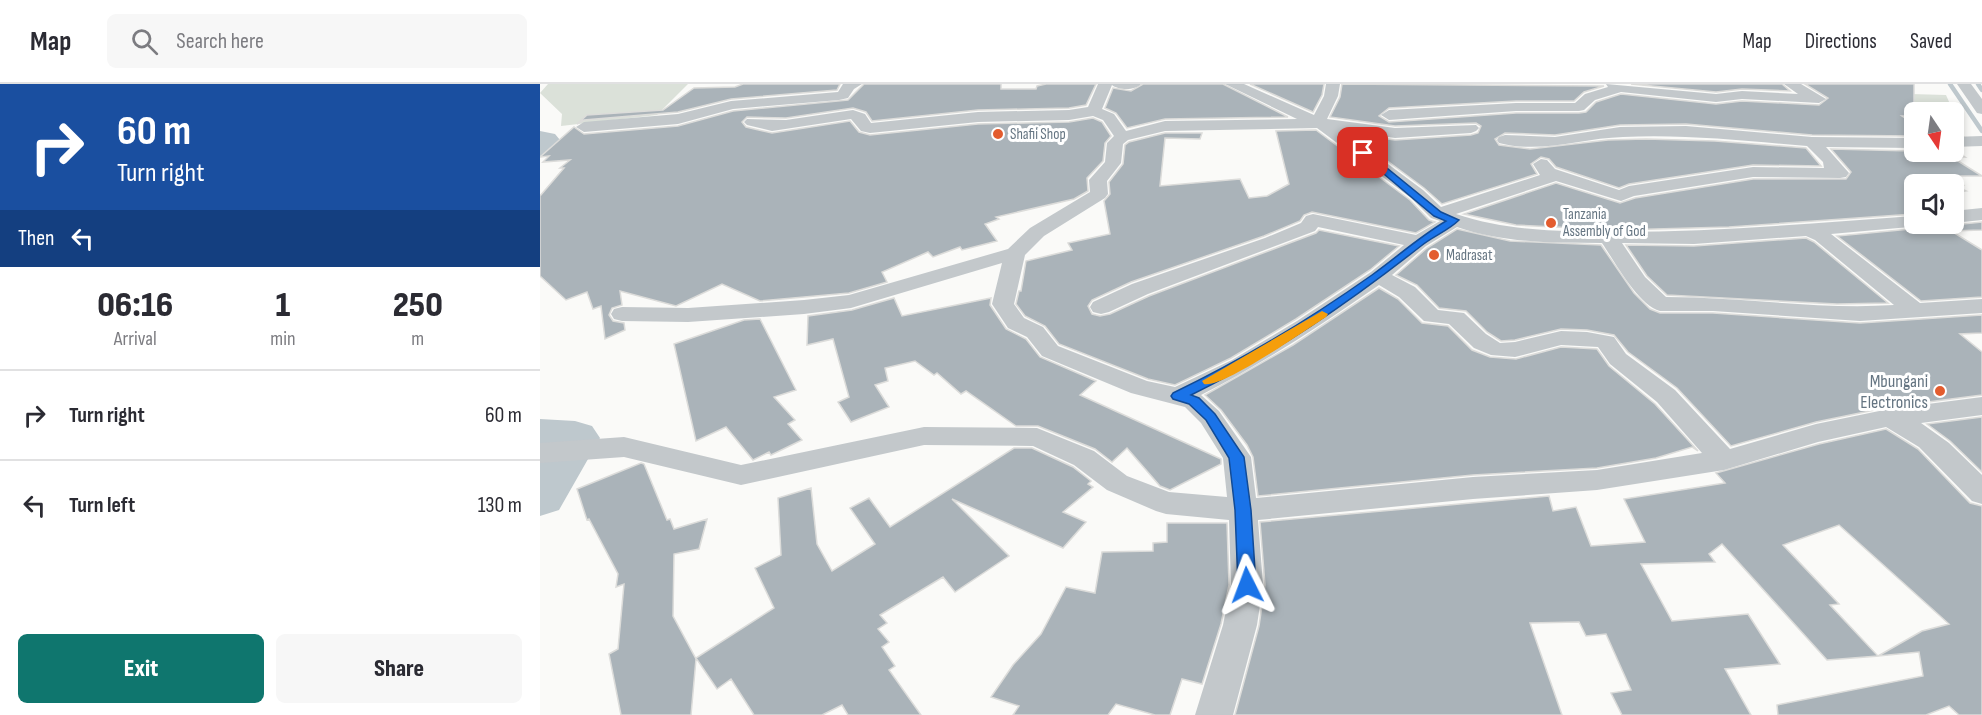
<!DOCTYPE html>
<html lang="en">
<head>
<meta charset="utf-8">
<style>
	body { margin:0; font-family:"Sofia Sans Condensed",sans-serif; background:#f7f7f7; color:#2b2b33; height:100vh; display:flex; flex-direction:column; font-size:22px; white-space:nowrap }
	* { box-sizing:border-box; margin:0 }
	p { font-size:20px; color:#7c7c81 }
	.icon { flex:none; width:33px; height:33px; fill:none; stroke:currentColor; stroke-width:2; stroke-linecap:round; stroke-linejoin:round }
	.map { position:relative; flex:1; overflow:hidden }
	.sheet { display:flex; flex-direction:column; background:#fff; width:540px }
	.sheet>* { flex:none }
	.top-card { background:#1a4fa0; color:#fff; overflow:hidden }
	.needle { width:39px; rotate:167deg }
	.fabs { position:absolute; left:1364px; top:18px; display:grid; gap:12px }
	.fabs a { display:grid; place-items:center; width:60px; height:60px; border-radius:9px; background:#fff; box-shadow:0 3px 9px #0003; font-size:30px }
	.pin { position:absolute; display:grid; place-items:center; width:51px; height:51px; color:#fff; margin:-26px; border-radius:12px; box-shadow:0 3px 9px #0006 }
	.me { position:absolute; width:66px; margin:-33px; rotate:357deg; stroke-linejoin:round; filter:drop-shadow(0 0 4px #0008) }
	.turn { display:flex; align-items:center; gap:21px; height:126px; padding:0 18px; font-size:27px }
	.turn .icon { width:78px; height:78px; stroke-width:2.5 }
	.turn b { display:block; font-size:42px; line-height:51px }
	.then { display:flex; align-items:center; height:57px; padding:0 18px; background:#0003; gap:12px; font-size:22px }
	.eta { display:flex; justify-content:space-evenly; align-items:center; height:102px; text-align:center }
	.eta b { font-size:36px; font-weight:800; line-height:42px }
	.cta { display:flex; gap:12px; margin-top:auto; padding:12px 18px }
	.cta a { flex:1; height:69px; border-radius:9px; background:#0f766e; color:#fff; font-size:24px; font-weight:800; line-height:69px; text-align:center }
	.cta a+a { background:#f7f7f7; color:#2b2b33 }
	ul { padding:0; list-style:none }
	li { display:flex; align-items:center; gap:18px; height:90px; padding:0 18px; border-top:2px solid #e1e1e2 }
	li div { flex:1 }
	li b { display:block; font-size:22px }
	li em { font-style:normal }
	header { display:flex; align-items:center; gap:36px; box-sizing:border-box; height:84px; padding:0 30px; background:#fff; border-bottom:2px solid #e1e1e2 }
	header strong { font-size:28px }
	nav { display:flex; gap:33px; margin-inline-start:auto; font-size:21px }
	.search { width:420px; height:54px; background:#f7f7f7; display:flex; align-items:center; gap:15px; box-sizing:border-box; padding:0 21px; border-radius:9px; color:#7c7c81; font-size:22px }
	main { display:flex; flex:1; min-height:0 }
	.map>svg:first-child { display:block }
	.green { fill:#dbe1d9 }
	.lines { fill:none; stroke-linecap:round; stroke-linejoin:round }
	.stream { stroke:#bec8cd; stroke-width:4.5 }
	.river { fill:#bec8cd; fill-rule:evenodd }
	.building { fill:#aab3b9; stroke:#dcdcda; stroke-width:1.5 }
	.minor { fill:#c3c8cb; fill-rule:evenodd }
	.route { fill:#1a73e8; stroke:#114b97; stroke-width:1.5 }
	.slow { fill:#f59e0b }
	.poi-dot { fill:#e35c2e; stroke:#fff; stroke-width:2 }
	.labels { text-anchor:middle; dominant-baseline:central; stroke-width:6; stroke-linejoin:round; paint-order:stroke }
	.far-poi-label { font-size:15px; fill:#657582; stroke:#fff; text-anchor:start }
	.poi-label { font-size:18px; fill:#657582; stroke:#fff; text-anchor:end }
</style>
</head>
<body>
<header>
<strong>Map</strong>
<div class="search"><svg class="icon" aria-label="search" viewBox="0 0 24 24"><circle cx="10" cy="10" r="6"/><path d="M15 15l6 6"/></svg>Search here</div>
<nav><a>Map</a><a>Directions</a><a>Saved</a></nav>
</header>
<main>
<section class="sheet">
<div class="top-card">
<div class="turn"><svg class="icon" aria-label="right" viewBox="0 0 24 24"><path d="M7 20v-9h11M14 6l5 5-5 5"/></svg><div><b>60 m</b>Turn right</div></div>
<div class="then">Then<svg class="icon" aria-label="left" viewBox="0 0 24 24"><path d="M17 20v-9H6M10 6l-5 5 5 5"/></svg></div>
</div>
<div class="eta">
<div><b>06:16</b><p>Arrival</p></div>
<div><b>1</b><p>min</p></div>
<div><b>250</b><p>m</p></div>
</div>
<ul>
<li><svg class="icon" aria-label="right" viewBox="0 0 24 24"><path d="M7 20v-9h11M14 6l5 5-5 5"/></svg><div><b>Turn right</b></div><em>60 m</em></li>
<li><svg class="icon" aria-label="left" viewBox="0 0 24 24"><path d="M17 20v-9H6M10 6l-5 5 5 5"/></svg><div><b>Turn left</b></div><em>130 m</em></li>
</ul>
<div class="cta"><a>Exit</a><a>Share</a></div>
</section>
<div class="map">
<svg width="1442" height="631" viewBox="0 0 1442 631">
	<rect width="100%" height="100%" fill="#fafaf8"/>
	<!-- green -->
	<path class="green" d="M8,0H148L117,31L21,42L22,30L0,9Z
		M1335,9L1406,11L1425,54H1413V28H1374V35Z"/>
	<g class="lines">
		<!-- stream -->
		<path class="stream" d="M1410,0L1442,47
			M1438,0L1442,6"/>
		<!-- river -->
		<path class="river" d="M0,47L15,50L20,56L10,69L0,72Z
			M0,335L35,337L52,342L60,354L19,426L0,432Z"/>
	</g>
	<!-- building -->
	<path class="building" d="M203,0H300L297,6L191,15L138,28L44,36L37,40L47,31L123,26L154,4L195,3Z
		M324,0H461V5H496L497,2L506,0H556L546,21L529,24L438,26L332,37L326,28L313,24L246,34L207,33L202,38L206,43L232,49L310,37L319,48L330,51L438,40L529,38L553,34L562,38L571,52L565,59L563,77L547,94L548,107L534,115L456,133L459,135L445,140L457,157L422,166L420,163L393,173L388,168L342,188L347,198L309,209L220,217L182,200L136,222L80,207L82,221L72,224L69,231L73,237L84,239L85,246L65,255L61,222L53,225L47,208L26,216L0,192V112L24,84H20L30,76L3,78L9,72L0,73L34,43L44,50L138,42L193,27L308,16Z
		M603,0H683L748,33L625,35L587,44L576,29L565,24L573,4L591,7Z
		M710,0H784L782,11L773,28Z
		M802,0L1064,2L1044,8L1034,17H976L849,24L839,32L849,38L976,29H1039L1046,28L1056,18L1081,10L1176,20L1202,17L1279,21L1288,14L1265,0H1374V32H1362L1374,40V52L1272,51L1146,40L1080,41L1015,51L965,49L955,55L959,61L990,65L1068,56L1106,55L1175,57L1266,64L1281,82L1213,81L1089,100L1079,104L1016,83L1009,75L1001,73L991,80L997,90L902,120L884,104L811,50L855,56L931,51L938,49L941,42L936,39L855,42L790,33L800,13Z
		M1091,0H1242L1250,7L1202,5L1176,8Z
		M776,46L870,116L889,136L895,138L876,149L772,128L764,131L760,137L724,152L591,198L552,216L548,222L552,230L560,232L570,230L609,212L776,149L779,146L859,162L830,186L756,235L691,274L635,301L608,295L519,260L505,242L485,232L476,220L479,207H481L486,177L532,166L528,159L570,150L564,117L570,110L569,98L583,80L585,61L589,58L625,49H662L660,55L625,54L620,102L700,95L709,114L727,112L749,100L736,47Z
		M1291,65L1413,68L1414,65L1425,73L1410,72L1442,92H1407L1423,101L1415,102L1426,107L1413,109V100H1374V130L1189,143L1078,146L976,141L924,130L1016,99L1080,119L1095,114L1213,95H1306L1311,88Z
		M1442,138V146L1411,147L1442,166V213L1381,217L1297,152L1381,144L1384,140L1413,141Z
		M917,145L970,157L1061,161L1094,209L1110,225L1120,229H1173L1320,239L1442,231V249L1420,250L1442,268V311L1349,323L1276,338L1191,362L1137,304L1088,268L1074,251L1047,246L1021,245L975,256L961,257L947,248L926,227L899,224L877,201L856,191L887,164Z
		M1266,154L1274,158L1348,219L1297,220L1127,211L1107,192L1086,161L1154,162Z
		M839,204L858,215L882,239L908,242L932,266L950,273L976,275L1021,263L1057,265L1069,282L1115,320L1158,367L1152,363L1116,374L1057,384L933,391L718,412L713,373L707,361L681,326L665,311L753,261Z
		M354,214L362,232L451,214L450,221L466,245L486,255L500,273L556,297L540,311L681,375V380L630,406L620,402L587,364L572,378L555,365L498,342H476L426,307L421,310L397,289L394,291L375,277L345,284L348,297L335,301L349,323L311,338L298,318L309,313L293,255L267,261L268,232L312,226Z
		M220,235L256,306L234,313L255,336L248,340L262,356L231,371L229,368L213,376L186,343L156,357L134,260L204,236Z
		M1442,333V388L1410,357L1387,340Z
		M1346,345L1378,365L1430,419L1442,422V631H1419L1409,622L1386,631H1238L1237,621L1383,592L1379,568L1338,572L1382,547L1409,540L1299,441L1243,461L1299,520L1290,521L1338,572L1287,576L1182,460L1169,470L1175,478L1101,480L1132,537L1208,530L1240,580L1185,585L1211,631H1082L1071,609L1091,606L1066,550L1046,552L1039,538L990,539L1022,631H695L719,542L725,501L720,438L1009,412L1013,427L1036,423L1051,462L1105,458L1084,415L1185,399L1176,389L1279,360Z
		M474,364H492L533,383L551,397L548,400L553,403L523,428L546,438L523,464L412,415L469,472L415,508L403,493L340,531L347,539L338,545L349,558L342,563L355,582L349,586L381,631H308L302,621L282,631H214L191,595L177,605L156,574L234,524L215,484L241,471L238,414L271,404L277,460L292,487L335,460L310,424L329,414L350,443Z
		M101,379L104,380L127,436L130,435L134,445L167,435L159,465L134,470L133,532L156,575L151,631H81L69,570L78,565L84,500L76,503L78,490L49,435L47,436L37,405Z
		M627,439H687L689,501L681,540L662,600L642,595L630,631H615L576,620L568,631H473L479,622L451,613L473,581L501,550L526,503L555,509L562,468L613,467V459L627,458Z"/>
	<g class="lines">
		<!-- minor -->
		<path class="minor" d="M303,0H322L314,5L308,14L299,16L193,25L138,40L44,48L36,43L44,38L138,30L191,17L298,8Z
			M558,0H601C595,7 578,6 572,1L562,25L574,30L586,47L625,37L757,35L685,0H704L774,31L784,12L786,0H800L798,12L787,35L855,44L936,41L939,44L936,47L931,49L855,54L802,46L883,106L901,123L1000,91L993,80L1001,75L1007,76L1015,85L1079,106L1089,102L1213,83L1284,84L1283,78L1267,62C1206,57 1145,50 1083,53C1042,54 1001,70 959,59L957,56L959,53L965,51L1015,53L1080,43L1146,42L1272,53L1374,54V64L1286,63L1309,89L1306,93L1300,94L1213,93L1094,112L1081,117L1016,97L916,130C970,148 1022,147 1078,148C1177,148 1275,139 1374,132V140H1382L1381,142L1291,150L1380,219L1442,215V229L1320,237L1173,227H1120C1098,221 1075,178 1062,159C1012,159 964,159 917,143L886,162L852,191L875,203L898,226L924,229L946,250L960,259L975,258L1021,247L1047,248L1074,253L1086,270L1135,306L1190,365L1276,340L1349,325L1442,313V331L1381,339L1409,359L1442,391V420L1432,417L1379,363L1346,343L1278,358L1184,386L1057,406L933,415L718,436L723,501L717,541L693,631H655L683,541L691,501L689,436L626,430L616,427L567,406L534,381L493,362L384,361L201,401L84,373L0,379V359L84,353L201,381L384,343L497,344L554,367L587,392L629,408L687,413L683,374L661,339L645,323L591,309L502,272L487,253L468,244L452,220L462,179L311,224L264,230L148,238L82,237L74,235L71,230L74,225L82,223L148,224L264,216L309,211L468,165L490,144L550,108L549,96L565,78L567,59L574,52L563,36L553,32L529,36L438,38L330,49L321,47L311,35L232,47L207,41L204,38L207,35L246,36L313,26L325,30L331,39L438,28L529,26L548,23ZM777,44L871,114L891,134L900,137L876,151L773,130L766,132L761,139L725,154L592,200L553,218L550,223L553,228L561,230L569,228L608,210L775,147L778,143L864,161L831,188L757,237L692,276L635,303L607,297L518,262L503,243L484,234L474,220L485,171L504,152L565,114L568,110L567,97L581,79L583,60L588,56L625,47ZM1266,152L1275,156L1354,221C1278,226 1202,213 1126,213L1105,193L1082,159L1154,160ZM839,201L859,213L884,237L909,240L934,264L951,271L975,273L1021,261L1058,263L1070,280L1117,318L1162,369L1057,386L933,393L716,414L711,373L679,327L661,311C724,279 781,241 839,201Z
			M1066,0L1176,10L1202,7L1258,10L1244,0H1261L1286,15L1279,19L1202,15L1176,18L1081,8L1055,16L1044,26L1039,27H976L849,36L841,31L849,26L976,19H1035L1045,10L1068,3Z
			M1417,0H1431L1442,15V30L1437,29Z
			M1442,52V62L1413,63V53Z
			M1442,124V136L1413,139V127Z"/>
	</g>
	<!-- route -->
	<path class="route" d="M820,67H826L901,128L919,136C908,147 893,152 881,162C807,220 736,269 651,311L659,314L675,330L704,373L711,426L716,501L713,506L707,508L701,506L698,501L695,426L689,374L666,336L649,320L633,315L631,312L633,309C704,275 767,237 832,191C857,173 879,153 906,137L894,132L820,70Z"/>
	<!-- slow -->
	<path class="slow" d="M782,227L788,230L786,233C767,245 682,305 664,300L662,297Z"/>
	<!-- markers -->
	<g class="poi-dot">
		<circle cx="458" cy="50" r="6"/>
		<circle cx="1011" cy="139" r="6"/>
		<circle cx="894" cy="171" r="6"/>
		<circle cx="1400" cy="307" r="6"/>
	</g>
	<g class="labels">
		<!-- far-poi labels -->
		<g class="far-poi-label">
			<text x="470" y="50">Shafii Shop</text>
			<text x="1023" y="130">Tanzania<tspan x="1023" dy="17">Assembly of God</tspan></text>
			<text x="906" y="171">Madrasat</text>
		</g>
		<!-- poi labels -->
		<g class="poi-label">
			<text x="1388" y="297">Mbungani<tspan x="1388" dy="21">Electronics</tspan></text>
		</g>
	</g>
</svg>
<div class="fabs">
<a><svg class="needle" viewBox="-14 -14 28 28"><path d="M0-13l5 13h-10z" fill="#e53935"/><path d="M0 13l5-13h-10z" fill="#7c7c81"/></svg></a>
<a><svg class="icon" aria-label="sound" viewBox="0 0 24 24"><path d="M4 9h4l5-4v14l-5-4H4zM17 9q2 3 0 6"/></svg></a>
</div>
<div class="pin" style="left:823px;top:69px;background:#d93025"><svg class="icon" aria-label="arrive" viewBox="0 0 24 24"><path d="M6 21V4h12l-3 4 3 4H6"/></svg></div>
<svg class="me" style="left:707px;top:501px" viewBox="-20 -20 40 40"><path d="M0-17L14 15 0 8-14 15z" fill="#1a73e8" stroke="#fff" stroke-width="4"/></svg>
</div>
</main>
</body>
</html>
